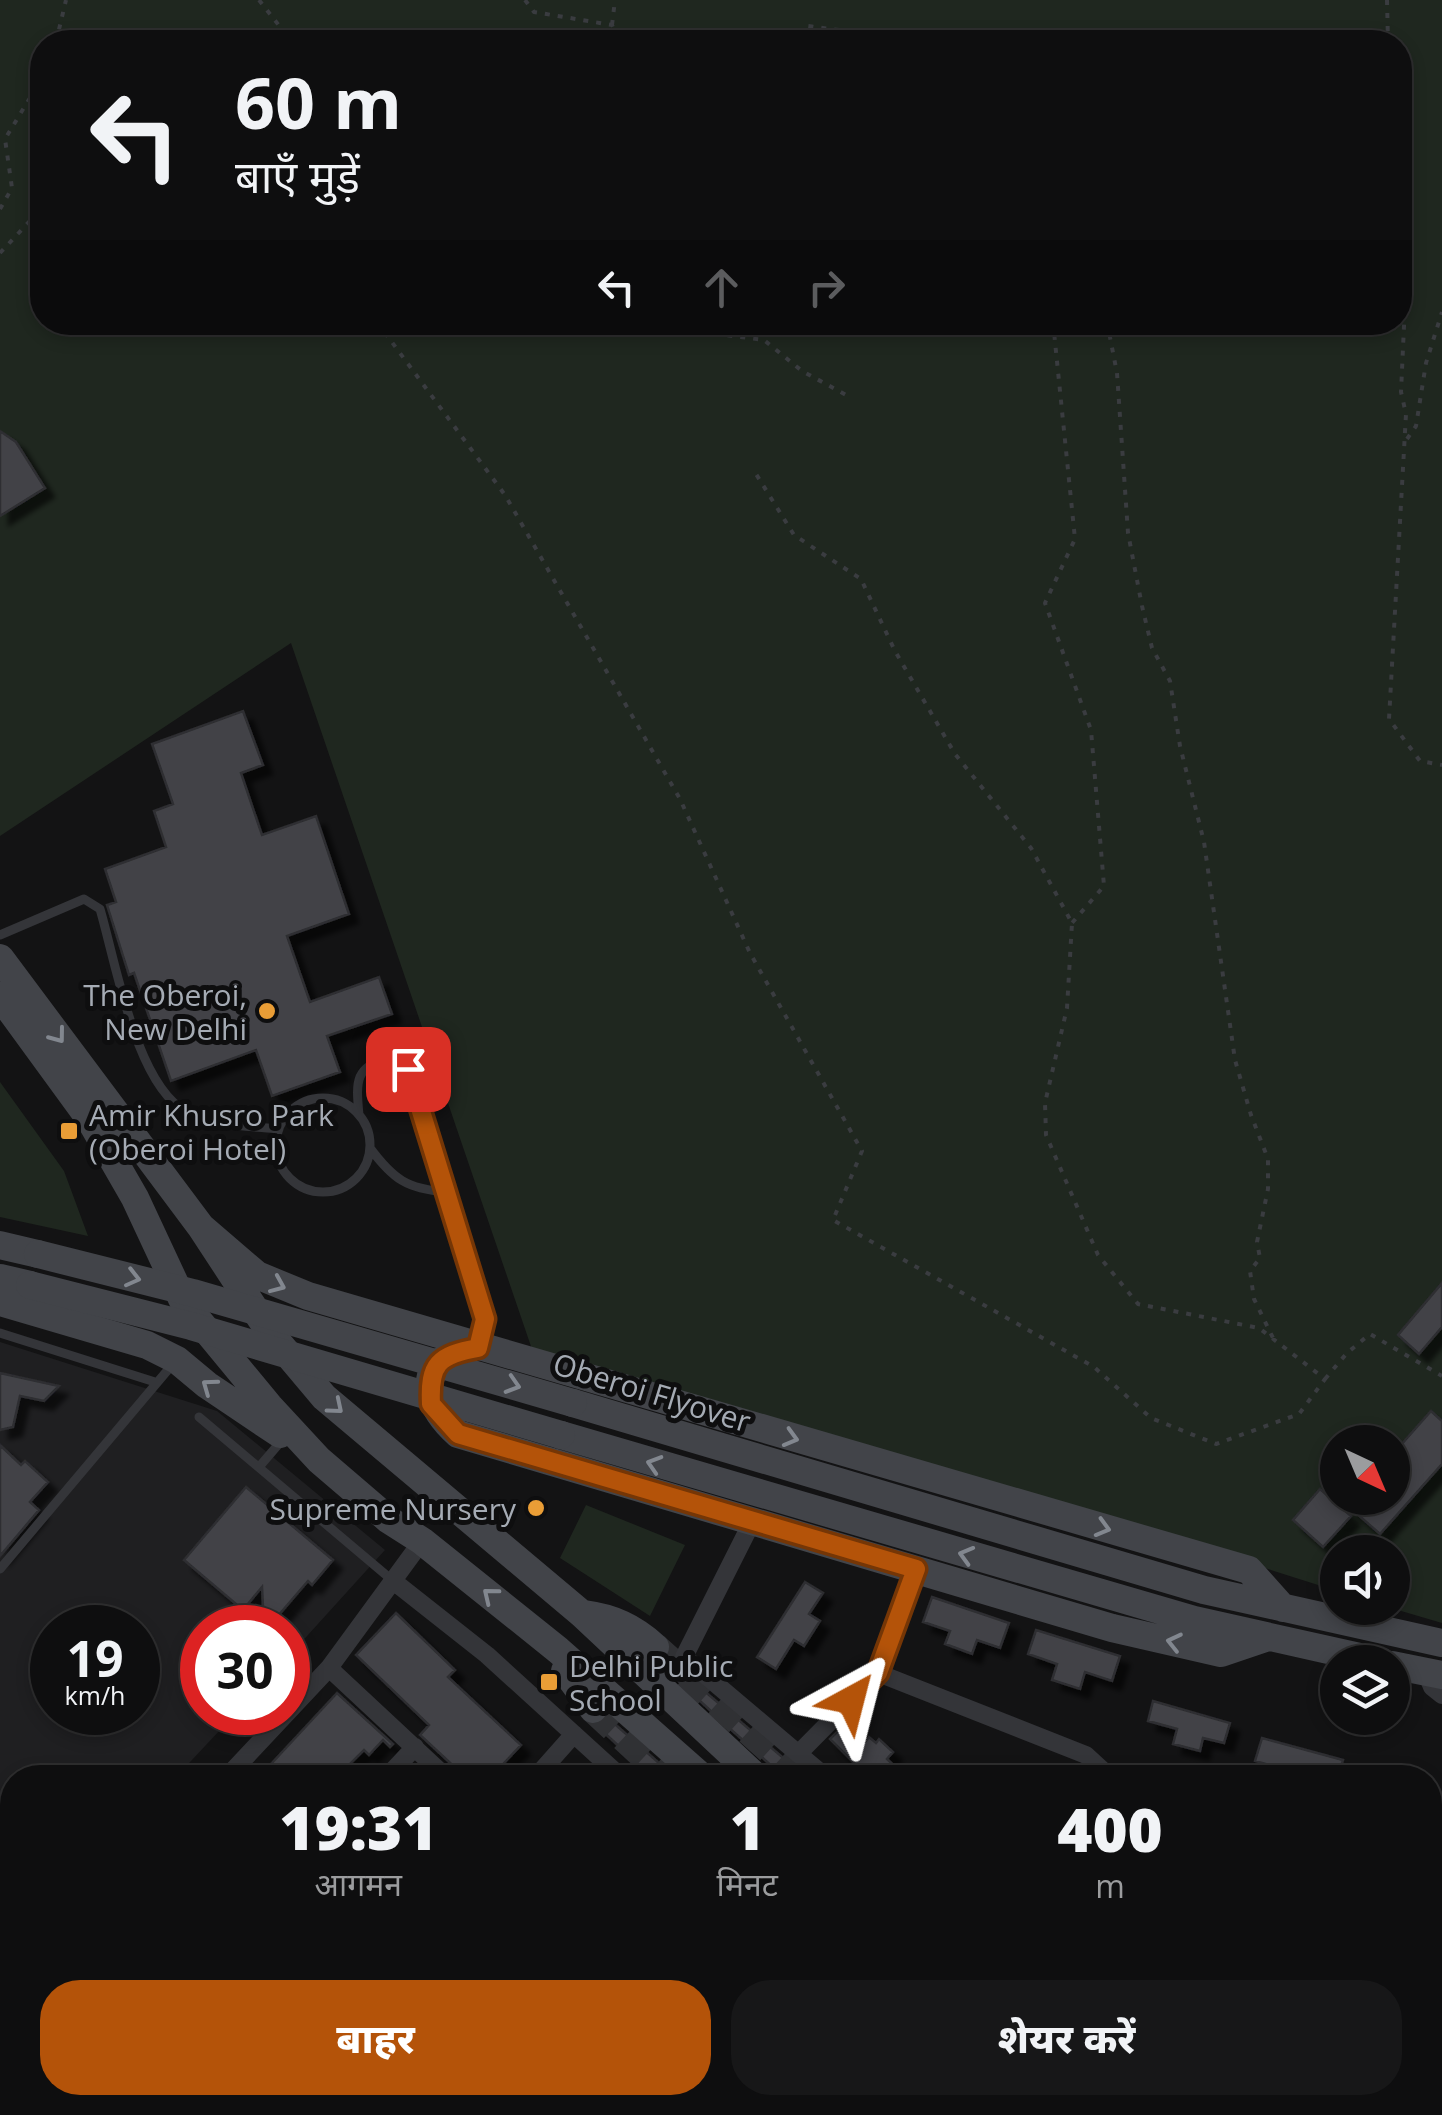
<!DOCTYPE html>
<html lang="hi">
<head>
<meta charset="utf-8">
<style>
	body { margin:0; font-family:"Open Sans","Noto Sans Devanagari",sans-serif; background:#171718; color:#f1f3f6; height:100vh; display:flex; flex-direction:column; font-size:38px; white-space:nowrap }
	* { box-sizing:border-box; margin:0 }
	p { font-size:32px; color:#9b9c9e }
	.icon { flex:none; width:55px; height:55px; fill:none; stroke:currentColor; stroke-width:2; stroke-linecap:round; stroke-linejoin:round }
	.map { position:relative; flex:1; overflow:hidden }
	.side { position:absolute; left:0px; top:1765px; width:1442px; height:350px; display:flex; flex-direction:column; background:#0e0e0f; border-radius:40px 40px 0 0; box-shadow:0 5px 15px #0003,0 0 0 2px #2e2e2f }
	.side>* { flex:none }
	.banner { position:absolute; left:30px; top:30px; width:1382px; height:305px; border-radius:40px; box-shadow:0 5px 15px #0003,0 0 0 2px #2e2e2f; background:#0e0e0f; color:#f1f3f6; overflow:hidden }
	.needle { width:65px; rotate:136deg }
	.controls { position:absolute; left:1320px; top:1425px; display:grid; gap:20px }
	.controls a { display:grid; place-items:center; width:90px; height:90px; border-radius:50%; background:#0e0e0f; box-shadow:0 5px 15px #0003,0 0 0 2px #2e2e2f; font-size:50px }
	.speed { position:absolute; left:30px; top:1605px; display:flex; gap:20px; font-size:50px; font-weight:700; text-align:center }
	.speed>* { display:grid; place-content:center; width:130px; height:130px; border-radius:50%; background:#0e0e0f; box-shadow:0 5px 15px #0003,0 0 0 2px #2e2e2f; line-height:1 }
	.speed small { font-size:25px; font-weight:400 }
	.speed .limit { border:15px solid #d22; background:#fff; color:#111 }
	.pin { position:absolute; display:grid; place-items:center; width:85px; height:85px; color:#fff; margin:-42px; border-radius:20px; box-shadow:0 5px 15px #0006 }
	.me { position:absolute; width:110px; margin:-55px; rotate:38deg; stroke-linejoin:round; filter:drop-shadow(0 0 8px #0008) }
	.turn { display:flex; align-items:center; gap:35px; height:210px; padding:0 40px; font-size:45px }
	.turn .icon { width:130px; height:130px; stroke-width:2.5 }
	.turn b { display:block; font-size:70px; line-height:85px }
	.lanes { display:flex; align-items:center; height:95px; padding:0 40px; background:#0003; justify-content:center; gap:50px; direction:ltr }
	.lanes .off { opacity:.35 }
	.eta { display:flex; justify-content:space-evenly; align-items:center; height:170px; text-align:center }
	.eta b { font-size:60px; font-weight:800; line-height:70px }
	.button { display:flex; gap:20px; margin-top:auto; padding:20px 40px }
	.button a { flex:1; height:115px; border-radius:40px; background:#b45309; color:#fff; font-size:40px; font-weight:800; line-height:115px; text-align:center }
	.button a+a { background:#171718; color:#f1f3f6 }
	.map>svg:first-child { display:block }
	.built { fill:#1f1f21; fill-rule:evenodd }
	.green { fill:#1f271f; fill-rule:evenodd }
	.building { fill:#424347; stroke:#2d2d30; stroke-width:2.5; filter:url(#shadow) }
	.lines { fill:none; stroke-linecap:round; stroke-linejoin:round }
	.secondary-tunnel { stroke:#303134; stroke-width:28; stroke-dasharray:28 14; stroke-linecap:butt }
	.path { stroke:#3a3c40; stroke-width:4; stroke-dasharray:5 8; stroke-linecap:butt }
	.lane { stroke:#343539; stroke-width:9 }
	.street { stroke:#343539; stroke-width:18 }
	.secondary { stroke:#424449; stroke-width:28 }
	.secondary-bridge { stroke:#424449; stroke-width:28 }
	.oneway { stroke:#82878f }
	.route-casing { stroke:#753606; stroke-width:25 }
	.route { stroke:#b45309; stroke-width:18 }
	.poi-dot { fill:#e99d36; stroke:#0e0e0f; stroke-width:4 }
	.labels { text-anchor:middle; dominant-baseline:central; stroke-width:10; stroke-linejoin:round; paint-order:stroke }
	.poi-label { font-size:30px; fill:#a5abb4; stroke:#0e0e0f; text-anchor:end }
	.street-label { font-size:30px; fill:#a5abb4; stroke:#0e0e0f }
</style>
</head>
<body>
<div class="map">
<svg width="1442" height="2115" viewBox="0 0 1442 2115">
	<defs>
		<filter id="shadow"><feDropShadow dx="9" dy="9" stdDeviation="2.5" flood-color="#0009"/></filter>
	</defs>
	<rect width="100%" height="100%" fill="#131314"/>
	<!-- built -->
	<path class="built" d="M0,1342L217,1411L385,1550L288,1657V1628H202V1712L236,1713L176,1777L12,1778V1956L0,1969ZM52,1628H138V1712H52Z"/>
	<!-- green -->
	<path class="green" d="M0,0H1442V1623L1391,1608L1392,1552H1338L1337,1591L1058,1502L536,1361L291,643L0,836ZM42,42H1400V322H42ZM1338,1442H1392V1498H1338Z
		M0,1082L64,1171L88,1236L0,1217Z
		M586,1505L685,1545L650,1616L560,1558Z
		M1291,2102L1400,2103L1412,2115H1278Z
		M346,2103H463L451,2115H357Z
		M653,2103H759L748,2115H667Z"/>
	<!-- building -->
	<path class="building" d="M0,431L16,442L45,488L0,516Z
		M243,711L263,765L241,773L262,835L316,816L349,914L287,936L310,1002L379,977L392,1014L327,1036L340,1072L272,1096L256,1050L171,1081L134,973L129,975L107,905L116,902L105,869L166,847L154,811L173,804L152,744Z
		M1442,1283V1327L1419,1354L1398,1335Z
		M0,1373L59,1386L44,1401L20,1396L13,1427L0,1430Z
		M1431,1411L1442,1421V1464L1380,1534L1348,1506L1355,1498H1392V1455Z
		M0,1445L21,1465L25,1461L48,1482L30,1502L39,1510L0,1556Z
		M246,1487L333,1560L312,1585L308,1581L278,1616L279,1628H264L262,1587L243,1610L184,1560Z
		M1320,1489L1351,1516L1323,1547L1293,1520Z
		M805,1582L823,1593L809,1614L820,1621L804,1646L794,1640L776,1669L757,1657Z
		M932,1597L1009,1623L1000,1648L977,1640L972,1654L945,1644L950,1631L923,1622Z
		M396,1613L455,1670L448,1677L521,1745L490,1778H466L448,1761L420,1735L429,1725L356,1655Z
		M1036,1630L1120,1656L1112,1681L1085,1672L1080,1689L1052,1680L1057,1664L1028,1654Z
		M671,1652L676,1667L807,1778H785L727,1726L660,1664Z
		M337,1693L393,1744L390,1747L383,1740L369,1755L364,1750L336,1778H258Z
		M1153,1701L1230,1723L1224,1743L1203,1738L1200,1751L1173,1744L1177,1729L1148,1721Z
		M608,1718L676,1778H653L597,1726Z
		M845,1724L865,1742L869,1737L876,1743L879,1739L893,1752L887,1759L907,1778H869L830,1739Z
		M1262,1738L1343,1760L1338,1778H1293L1295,1772L1255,1761Z"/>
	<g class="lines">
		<!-- secondary-tunnel -->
		<path class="secondary-tunnel" d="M655,1647L801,1778
			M593,1709L667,1778
			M1020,2102L1033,2115
			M1157,2102L1170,2115"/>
		<!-- path -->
		<path class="path" d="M259,0L292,42
			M525,0L534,12L612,25L620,42
			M1387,0L1388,42
			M612,25L615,0
			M56,42L66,0
			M788,42L808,26L869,34L875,42
			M0,209L12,188L5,139L42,78
			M0,253L42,208
			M1400,260L1405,304L1401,392L1406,414L1389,719L1420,761L1442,765
			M377,322L505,495L680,799L750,953L862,1151L833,1220L1094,1367L1151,1418L1216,1444L1299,1414L1325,1379L1259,1328L1138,1304L1098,1255L1046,1135L1045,1103L1067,1008L1072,923L1031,848L955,754L895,651L861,579L794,535L756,474
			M664,322L694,331L764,340L802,371L848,396
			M1053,322L1075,539L1045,603L1091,730L1104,886L1072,923
			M1107,322L1117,373L1128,533L1142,606L1152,648L1170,681L1180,746L1204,842L1235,1060L1251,1115L1268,1159V1189L1257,1242L1260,1258L1250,1271L1254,1299L1273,1338
			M1407,439L1416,426L1426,363L1442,312
			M1325,1379L1347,1353L1370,1334L1442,1376"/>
		<!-- lane -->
		<path class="lane" d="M0,935L84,899L100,909C116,963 136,1086 187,1112C214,1126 249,1126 279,1129
			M276 1145a47 47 0 1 1 94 0a47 47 0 1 1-94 0Z
			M359,1115C356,1082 354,1066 391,1057L408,1069L485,1319L480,1340
			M370,1148C393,1179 407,1189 446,1192
			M0,1333L155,1382
			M199,1417L392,1580
			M259,1467L283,1439
			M0,1569L172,1365"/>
		<!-- street -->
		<path class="street" d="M753,1520L684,1657L827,1778
			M392,1580L487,1655L622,1778
			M329,1668L447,1778
			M1426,1672L1432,1687L1442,1695
			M878,1673L1086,1755L1111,1778
			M799,1753L878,1673L916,1569
			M226,1778L329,1668L422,1541
			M386,1778L415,1747
			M535,1778L574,1734
			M1430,1947L1442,1955
			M0,2018L12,2004
			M172,2102L186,2115
			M337,2102L348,2115
			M802,2102L816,2115
			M976,2102L990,2115
			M1173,2102L1186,2115
			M1430,2102L1442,2114
			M0,2109L6,2115
			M81,2115L91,2102
			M479,2115L491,2102
			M621,2115L632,2102
			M1253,2115L1266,2102"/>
		<!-- secondary -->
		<path class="secondary" d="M0,958L201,1227L271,1334L324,1397L582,1614L757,1778
			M0,996L89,1118L135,1198L184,1303L269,1406L319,1460L389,1520L422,1541L558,1650L703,1778
			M201,1227L257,1275L308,1296L1249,1570L1283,1608
			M0,1245L38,1254
			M0,1278L30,1285
			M0,1302L147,1345L177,1360L207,1385L280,1434
			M457,1352C412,1370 430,1410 458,1434L1112,1628L1221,1653L1268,1637
			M573,1403L1204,1590L1442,1643
			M561,1435L1194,1620L1382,1662
			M583,1614C613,1618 633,1627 655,1647
			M1392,1665L1442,1675
			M565,1671L593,1709
			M1063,2102L1077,2115
			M1112,2102L1125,2115"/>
		<!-- secondary-bridge -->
		<path class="secondary-bridge" d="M38,1254L193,1293L573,1403
			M30,1285L191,1326L561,1435"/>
	</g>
	<!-- one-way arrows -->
	<defs><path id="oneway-chevron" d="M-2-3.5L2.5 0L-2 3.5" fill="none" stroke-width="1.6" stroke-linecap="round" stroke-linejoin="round" transform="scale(2.5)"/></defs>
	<g class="oneway">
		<use href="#oneway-chevron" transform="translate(58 1036) rotate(53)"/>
		<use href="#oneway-chevron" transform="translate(133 1278) rotate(14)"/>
		<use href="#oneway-chevron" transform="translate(278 1285) rotate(23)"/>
		<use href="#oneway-chevron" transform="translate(513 1385) rotate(17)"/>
		<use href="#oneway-chevron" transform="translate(209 1386) rotate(-144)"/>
		<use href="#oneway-chevron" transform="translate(336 1407) rotate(40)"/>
		<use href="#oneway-chevron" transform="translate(791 1438) rotate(16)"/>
		<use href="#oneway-chevron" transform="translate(654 1464) rotate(-163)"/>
		<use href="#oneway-chevron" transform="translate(1103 1528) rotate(16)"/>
		<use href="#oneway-chevron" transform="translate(966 1555) rotate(-164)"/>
		<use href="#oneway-chevron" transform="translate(490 1595) rotate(-141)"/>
		<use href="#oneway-chevron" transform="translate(1174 1642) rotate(-167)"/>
	</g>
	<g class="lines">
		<defs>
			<path id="route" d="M408,1069L485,1319L478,1348C438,1355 429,1364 431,1404L458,1434L916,1569L878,1673L851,1700"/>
		</defs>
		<!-- route casing -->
		<use href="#route" class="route-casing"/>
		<!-- route -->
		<use href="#route" class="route"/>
	</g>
	<!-- markers -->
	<g class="poi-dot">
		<circle cx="267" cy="1011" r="10"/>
		<rect x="59" y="1121" width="20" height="20" rx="5"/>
		<circle cx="536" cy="1508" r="10"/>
		<rect x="539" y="1672" width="20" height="20" rx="5"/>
	</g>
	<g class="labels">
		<!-- poi labels -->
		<g class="poi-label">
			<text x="247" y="994">The Oberoi,<tspan x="247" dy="34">New Delhi</tspan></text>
			<text x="89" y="1114" text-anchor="start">Amir Khusro Park<tspan x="89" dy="34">(Oberoi Hotel)</tspan></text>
			<text x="516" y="1508">Supreme Nursery</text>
			<text x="569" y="1665" text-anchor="start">Delhi Public<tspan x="569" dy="34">School</tspan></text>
		</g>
		<!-- street labels -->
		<g class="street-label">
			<text transform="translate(652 1392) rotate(17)">Oberoi Flyover</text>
		</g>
	</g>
</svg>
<div class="controls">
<a><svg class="needle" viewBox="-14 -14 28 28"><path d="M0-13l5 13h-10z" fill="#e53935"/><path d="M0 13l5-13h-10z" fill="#9b9c9e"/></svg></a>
<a><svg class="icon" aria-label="sound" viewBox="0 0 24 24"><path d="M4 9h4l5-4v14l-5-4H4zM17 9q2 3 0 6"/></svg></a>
<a><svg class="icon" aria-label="layers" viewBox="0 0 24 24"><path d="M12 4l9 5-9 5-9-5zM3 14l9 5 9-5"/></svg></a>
</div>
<div class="speed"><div>19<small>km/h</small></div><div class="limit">30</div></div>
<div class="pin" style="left:408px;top:1069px;background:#d93025"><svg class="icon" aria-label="arrive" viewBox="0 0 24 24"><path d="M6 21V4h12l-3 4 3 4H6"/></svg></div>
<svg class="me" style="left:851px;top:1700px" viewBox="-20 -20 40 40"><path d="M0-17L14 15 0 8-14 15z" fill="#b45309" stroke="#fff" stroke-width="4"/></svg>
<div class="banner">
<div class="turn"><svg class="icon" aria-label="left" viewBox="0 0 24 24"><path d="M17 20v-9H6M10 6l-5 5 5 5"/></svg><div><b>60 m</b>बाएँ मुड़ें</div></div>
<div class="lanes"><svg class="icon" aria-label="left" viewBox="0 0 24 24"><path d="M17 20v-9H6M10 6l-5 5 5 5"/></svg><svg class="icon off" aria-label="ahead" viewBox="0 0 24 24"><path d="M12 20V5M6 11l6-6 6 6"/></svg><svg class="icon off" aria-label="right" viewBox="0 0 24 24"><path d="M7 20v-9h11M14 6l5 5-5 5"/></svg></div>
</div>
<section class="side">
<div class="eta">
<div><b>19:31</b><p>आगमन</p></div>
<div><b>1</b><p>मिनट</p></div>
<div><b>400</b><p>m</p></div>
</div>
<div class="button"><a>बाहर</a><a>शेयर करें</a></div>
</section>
</div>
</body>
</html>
